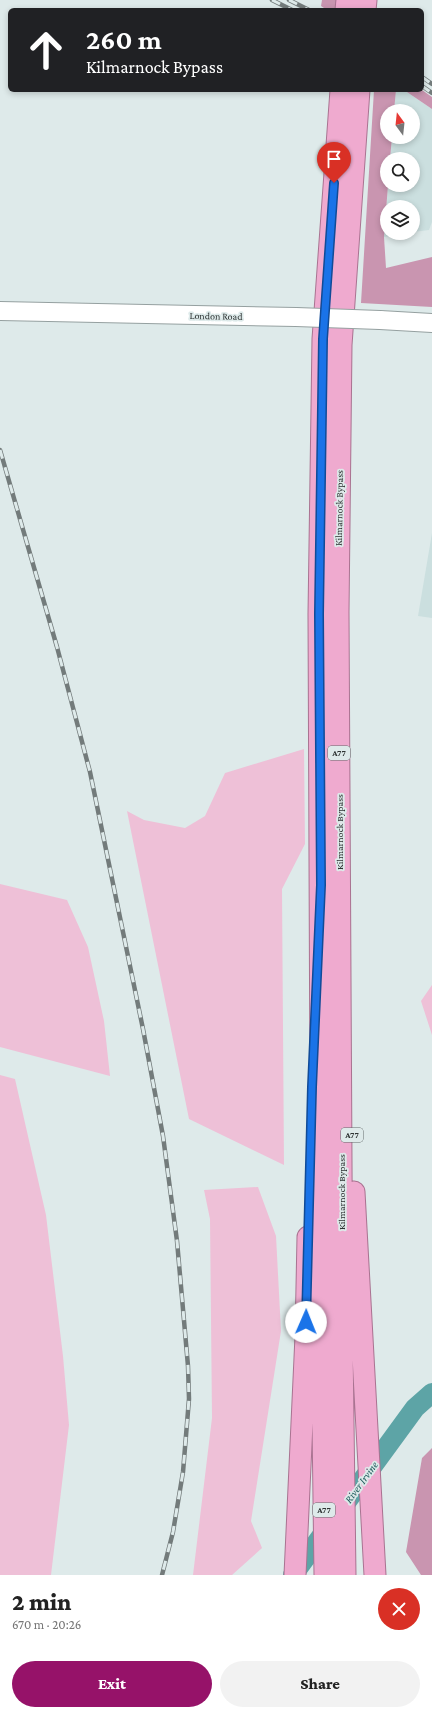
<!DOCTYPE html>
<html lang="en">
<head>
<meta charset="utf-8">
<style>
	body { margin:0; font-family:"Crimson Pro",serif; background:#f2f2f2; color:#222; height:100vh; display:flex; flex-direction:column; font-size:15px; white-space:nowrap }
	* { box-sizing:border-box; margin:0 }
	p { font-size:13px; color:#767676 }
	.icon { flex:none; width:22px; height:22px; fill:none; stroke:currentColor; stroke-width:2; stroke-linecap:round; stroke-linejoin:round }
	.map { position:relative; height:1575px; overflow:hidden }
	.drawer { display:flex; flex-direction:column; background:#fff; flex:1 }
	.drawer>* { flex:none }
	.top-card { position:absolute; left:8px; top:8px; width:416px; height:84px; border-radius:6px; box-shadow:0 2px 6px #0003; background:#202124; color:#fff; overflow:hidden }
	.needle { width:26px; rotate:345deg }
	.controls { position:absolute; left:380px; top:104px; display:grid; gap:8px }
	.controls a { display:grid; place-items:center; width:40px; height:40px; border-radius:50%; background:#fff; box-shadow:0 2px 6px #0003; font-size:20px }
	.pin { position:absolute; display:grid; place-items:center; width:34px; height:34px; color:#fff; margin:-41px -17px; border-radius:50% 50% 50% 0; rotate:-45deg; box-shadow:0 0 4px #0007 }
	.pin .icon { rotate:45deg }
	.me { position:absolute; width:44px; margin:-22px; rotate:1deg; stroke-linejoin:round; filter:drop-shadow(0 0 3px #0008) }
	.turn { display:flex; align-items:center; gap:14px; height:84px; padding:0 12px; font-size:18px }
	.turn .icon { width:52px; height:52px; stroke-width:2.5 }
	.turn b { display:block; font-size:28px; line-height:34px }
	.round { display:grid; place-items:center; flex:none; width:42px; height:42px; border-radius:21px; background:#f2f2f2 }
	.head { display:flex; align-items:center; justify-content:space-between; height:68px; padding:0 12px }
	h1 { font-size:24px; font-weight:800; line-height:30px }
	.cta { display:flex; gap:8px; margin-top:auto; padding:8px 12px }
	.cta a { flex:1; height:46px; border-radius:24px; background:#961269; color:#fff; font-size:16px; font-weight:800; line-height:46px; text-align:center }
	.cta a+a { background:#f2f2f2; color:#222 }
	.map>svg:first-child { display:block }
	.built { fill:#cbdfdf }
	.green { fill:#eec0d7 }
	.forest { fill:#c995b0 }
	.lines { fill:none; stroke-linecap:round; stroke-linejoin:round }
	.river { stroke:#5da4a6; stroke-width:20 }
	.secondary-casing { stroke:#95a0a0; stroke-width:20 }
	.trunk-casing { stroke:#a97391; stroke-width:23 }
	.secondary { stroke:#fff; stroke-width:18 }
	.trunk { stroke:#efaacf; stroke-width:21 }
	.rail-casing { stroke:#737b7b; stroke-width:4.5 }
	.rail { stroke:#deeaea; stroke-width:3; stroke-dasharray:9; stroke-linecap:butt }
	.secondary-bridge-casing { stroke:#95a0a0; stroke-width:20; stroke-linecap:butt }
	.secondary-bridge { stroke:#fff; stroke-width:18 }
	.route-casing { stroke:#114b97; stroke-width:10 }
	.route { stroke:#1a73e8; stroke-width:7 }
	.labels { text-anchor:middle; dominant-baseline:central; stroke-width:3.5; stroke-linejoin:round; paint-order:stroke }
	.shield { fill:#deeaea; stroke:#636a6a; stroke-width:1 }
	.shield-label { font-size:9px; font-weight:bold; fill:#2e3333 }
	.street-label { font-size:10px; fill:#2e3333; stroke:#deeaea }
	.water-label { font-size:11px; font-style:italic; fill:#1e5b5c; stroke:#deeaea }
</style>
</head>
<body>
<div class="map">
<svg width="432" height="1575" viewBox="0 0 432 1575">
	<rect width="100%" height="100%" fill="#deeaea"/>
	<!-- built -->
	<path class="built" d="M396,90H404L432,109V222L429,230L413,232V207H387V233H410L384,237L388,185H413V159H390L392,137H413V111H394Z
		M432,533V618L418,616Z"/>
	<!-- green -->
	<path class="green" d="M304,749L305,844L282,889L284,1165L189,1119L127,811L144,820L185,828L205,816L225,773Z
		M0,884L67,900L88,947L104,1021L110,1076L0,1047Z
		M432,985V1035L421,1001Z
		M0,1075L15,1079L46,1215L63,1356L69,1425L51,1575H0Z
		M258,1187L276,1236L281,1331L251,1521L262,1548L232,1575H193L212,1418L210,1219L204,1190Z"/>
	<!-- forest -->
	<path class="forest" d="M322,0H337L335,10H327L321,6Z
		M374,90H396L394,111H387V137H392L390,159H387L388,185L384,237L386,268L432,257V307L361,303Z
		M404,90H422L432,97V109Z
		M432,1448V1575H421L406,1552L422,1458Z"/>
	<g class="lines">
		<!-- river -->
		<path class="river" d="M293,1575L415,1408L432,1393"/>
		<defs>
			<path id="secondary" d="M0,311L296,317
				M380,320L432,323"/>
			<path id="trunk" d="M346,10L347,0
				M365,10L366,0
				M354,1192L375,1575
				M295,1575L306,1336L308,1237
				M325,1575L322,1347L319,614L323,339L341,90
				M345,1575L342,1345L338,612L341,345L359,90"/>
		</defs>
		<!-- secondary casing -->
		<use href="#secondary" class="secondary-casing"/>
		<!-- trunk casing -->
		<use href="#trunk" class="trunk-casing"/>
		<!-- secondary -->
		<use href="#secondary" class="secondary"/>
		<!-- trunk -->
		<use href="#trunk" class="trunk"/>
		<defs>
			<path id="rail" d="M272,0L292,10
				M289,0L309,10
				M422,77L432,84
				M422,86L432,93
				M0,450L57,647L90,772L143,1029L163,1136L177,1241L188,1366L189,1399L183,1472L173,1532L162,1575"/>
		</defs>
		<!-- rail casing -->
		<use href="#rail" class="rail-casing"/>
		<!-- rail -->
		<use href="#rail" class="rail"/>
		<defs>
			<path id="secondary-bridge" d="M296,317L380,320"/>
		</defs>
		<!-- secondary-bridge casing -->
		<use href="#secondary-bridge" class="secondary-bridge-casing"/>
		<!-- secondary-bridge -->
		<use href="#secondary-bridge" class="secondary-bridge"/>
	</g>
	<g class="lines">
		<defs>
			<path id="route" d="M306,1322L312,1087L321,885L319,614L323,339L334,183"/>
		</defs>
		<!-- route casing -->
		<use href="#route" class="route-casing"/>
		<!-- route -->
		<use href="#route" class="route"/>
	</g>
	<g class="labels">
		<!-- shield labels -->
		<g class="shield">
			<rect x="328" y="746" width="22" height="14" rx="3"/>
			<rect x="341" y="1128" width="22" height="14" rx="3"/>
			<rect x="313" y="1503" width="22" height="14" rx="3"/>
		</g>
		<g class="shield-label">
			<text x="339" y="753">A77</text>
			<text x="352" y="1135">A77</text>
			<text x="324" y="1510">A77</text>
		</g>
		<!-- street labels -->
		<g class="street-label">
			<text transform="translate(216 316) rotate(1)">London Road</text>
			<text transform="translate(339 508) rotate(-89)">Kilmarnock Bypass</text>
			<text transform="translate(339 832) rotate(-90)">Kilmarnock Bypass</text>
			<text transform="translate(341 1192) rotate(-90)">Kilmarnock Bypass</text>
		</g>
		<!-- water labels -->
		<g class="water-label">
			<text transform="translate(361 1482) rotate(-54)">River Irvine</text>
		</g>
	</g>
</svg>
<div class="controls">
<a><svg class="needle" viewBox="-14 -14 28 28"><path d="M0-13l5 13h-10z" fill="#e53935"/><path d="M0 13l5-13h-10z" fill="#767676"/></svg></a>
<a><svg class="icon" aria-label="search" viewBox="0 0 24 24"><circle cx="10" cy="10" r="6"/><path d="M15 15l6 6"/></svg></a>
<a><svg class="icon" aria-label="layers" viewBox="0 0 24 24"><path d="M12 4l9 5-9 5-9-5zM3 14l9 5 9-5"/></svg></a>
</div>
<div class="pin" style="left:334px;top:183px;background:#d93025"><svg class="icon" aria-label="arrive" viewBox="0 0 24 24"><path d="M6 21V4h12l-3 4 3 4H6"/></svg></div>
<svg class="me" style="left:306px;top:1322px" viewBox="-20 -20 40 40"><circle r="19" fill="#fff"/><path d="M0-13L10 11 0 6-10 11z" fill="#1a73e8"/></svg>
<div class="top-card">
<div class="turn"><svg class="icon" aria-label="ahead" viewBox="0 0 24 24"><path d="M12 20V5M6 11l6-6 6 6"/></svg><div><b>260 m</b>Kilmarnock Bypass</div></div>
</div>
</div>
<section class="drawer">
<div class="head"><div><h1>2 min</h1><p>670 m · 20:26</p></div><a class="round" style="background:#d93025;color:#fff"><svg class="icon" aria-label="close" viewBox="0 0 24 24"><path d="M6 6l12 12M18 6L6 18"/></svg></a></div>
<div class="cta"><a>Exit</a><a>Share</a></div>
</section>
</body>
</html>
